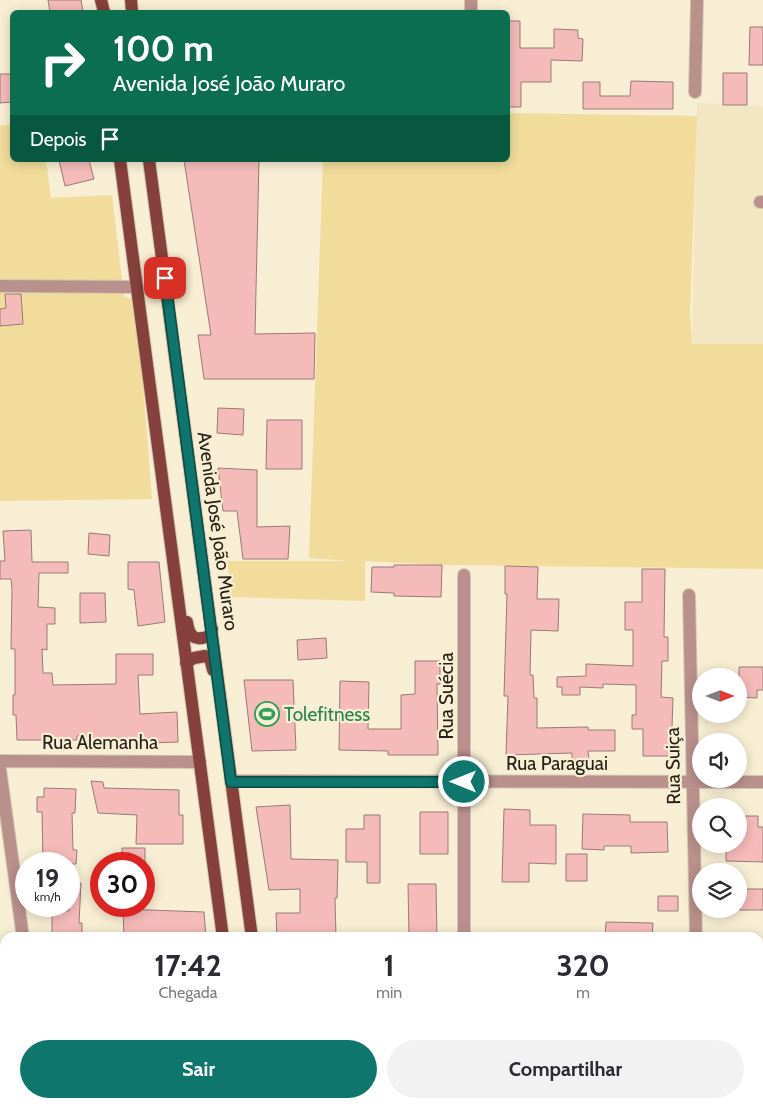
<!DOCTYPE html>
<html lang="pt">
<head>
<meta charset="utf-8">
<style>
	body { margin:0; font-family:Cabin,sans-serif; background:#f2f2f3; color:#2b2b33; height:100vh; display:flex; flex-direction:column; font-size:19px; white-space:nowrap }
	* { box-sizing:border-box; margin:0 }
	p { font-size:16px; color:#7c7c81 }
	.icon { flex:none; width:28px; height:28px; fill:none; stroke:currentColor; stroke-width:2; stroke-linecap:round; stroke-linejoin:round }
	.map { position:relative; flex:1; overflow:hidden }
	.side { position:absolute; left:0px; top:932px; width:764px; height:176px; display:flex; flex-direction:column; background:#fff; border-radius:15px 15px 0 0; box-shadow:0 2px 12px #0003 }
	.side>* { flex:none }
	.guide { position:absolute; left:10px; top:10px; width:500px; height:152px; border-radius:8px; box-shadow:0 2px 12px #0003; background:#0b6e4f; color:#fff; overflow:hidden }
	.needle { width:32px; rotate:90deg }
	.buttons { position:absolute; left:692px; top:668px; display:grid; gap:10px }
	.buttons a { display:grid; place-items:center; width:55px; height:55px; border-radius:50%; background:#fff; box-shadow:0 2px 12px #0003; font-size:25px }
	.speed { position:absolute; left:15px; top:852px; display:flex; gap:10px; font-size:25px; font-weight:700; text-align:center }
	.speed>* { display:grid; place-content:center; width:65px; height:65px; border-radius:50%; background:#fff; box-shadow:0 2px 12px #0003; line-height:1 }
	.speed small { font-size:12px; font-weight:400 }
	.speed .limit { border:8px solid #d22; background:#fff; color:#111 }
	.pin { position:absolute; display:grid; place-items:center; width:42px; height:42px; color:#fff; margin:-21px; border-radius:10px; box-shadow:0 2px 8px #0006 }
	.me { position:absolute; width:55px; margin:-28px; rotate:270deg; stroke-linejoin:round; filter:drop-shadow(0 0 4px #0008) }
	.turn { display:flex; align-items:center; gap:18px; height:105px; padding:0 20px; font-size:22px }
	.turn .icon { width:65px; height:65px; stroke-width:2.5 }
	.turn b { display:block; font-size:35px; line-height:42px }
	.then { display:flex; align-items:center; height:48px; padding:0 20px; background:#0003; gap:10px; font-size:19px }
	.eta { display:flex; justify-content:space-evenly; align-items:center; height:85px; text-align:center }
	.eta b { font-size:30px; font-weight:800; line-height:35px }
	.primary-button { display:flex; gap:10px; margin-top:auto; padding:10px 20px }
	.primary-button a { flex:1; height:58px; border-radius:30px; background:#0f766e; color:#fff; font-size:20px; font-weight:800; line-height:58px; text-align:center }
	.primary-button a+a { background:#f2f2f3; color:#2b2b33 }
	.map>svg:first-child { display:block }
	.built { fill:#f2e6c3 }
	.green { fill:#f1dc9b }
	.building { fill:#f5bbb9; stroke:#987a79 }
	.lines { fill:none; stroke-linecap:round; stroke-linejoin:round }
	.minor-casing { stroke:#d1c9b1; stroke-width:14 }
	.major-casing { stroke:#d1c9b1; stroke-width:14 }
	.minor { stroke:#ba908c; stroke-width:12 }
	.major { stroke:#87413c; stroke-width:12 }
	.route-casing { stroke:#0a4d48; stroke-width:12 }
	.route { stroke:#0f766e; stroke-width:9 }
	.labels { text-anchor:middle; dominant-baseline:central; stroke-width:4.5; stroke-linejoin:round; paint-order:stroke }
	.street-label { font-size:19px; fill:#262218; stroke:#f7eed3 }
	.leisure-label { font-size:19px; fill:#27864d; stroke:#f7eed3; text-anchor:start }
</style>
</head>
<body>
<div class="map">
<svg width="763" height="1108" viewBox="0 0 763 1108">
	<rect width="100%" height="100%" fill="#f7eed3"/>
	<!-- built -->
	<path class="built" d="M697,103L763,106V344H692Z"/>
	<!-- green -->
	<path class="green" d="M508,113L697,116L690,312L692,344H763V569L442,565L365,561V601L232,597L227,561H350L309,558L323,160H508Z
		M12,124V160H46L51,198L112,195L124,297L136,299L152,499L0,501V126Z"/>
	<!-- building -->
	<path class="building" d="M48,0H81L83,12H50Z
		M508,21H520V48H554V29L578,30V38L583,39L582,61L551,60V82H521V107H508Z
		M750,27H763V65H749Z
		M723,73H747V105H723Z
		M0,74H12V102L0,103Z
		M631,81L673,82V109H583V82H600V96H630Z
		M59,160H89L94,179L65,186Z
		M184,160H259L255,334L315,333L314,379H204L198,335H211Z
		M5,294H21L23,324L0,326V309L6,308Z
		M218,408L244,409L243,435L217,433Z
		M267,420H302V469H266Z
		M218,468L257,470V527L290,526L288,559H243L237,511H223Z
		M31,530L32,562H68V573H39L38,607L55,608V624H47V650L42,649L43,673H52L53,685L116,684V654H153V675H138L140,714L177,712L178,742L150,743V738L81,739V735L77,736V740H17L16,715H13V695H15V649H11L12,589L11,579H0V561H5L3,531Z
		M89,533L110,535L109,556L88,554Z
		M128,562H159L165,622L138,626L134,590L128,589Z
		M394,565H442L441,597L394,596V593L371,592L372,567H394Z
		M505,566L538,567L537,599H559L558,631L531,630L530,675H533L534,698H537V728L588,727V730H615V751H588L589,760H572V753L506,755L508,696H504L507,594H505Z
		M642,569H665L664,637H668V661H662L661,697L673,698L671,756H643V729H632V715H636V685L603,684V688L580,687V695H562V687H557V677L586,676V664L633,666V630H625V602H642Z
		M80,593H105L106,622L80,623Z
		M326,638L327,658L298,660L297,640Z
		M415,661H440V684H437L438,755H388V751L339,750L340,681L369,682L368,729H401V695L415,694Z
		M739,667H763V690H757V698L739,697Z
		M244,680H293L296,750L252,751Z
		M91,781L103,782L104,788L179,790V815H183V844H136L137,815L98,813Z
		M44,788L76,789L75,813H72L73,850H77L76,864H43L42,812H37V797H44Z
		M290,805L291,859L338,860L337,898H335L336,938H277L276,913H300V889L269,890L256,807Z
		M504,809L530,810V825H556V864L529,863V882H502Z
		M420,812H448V854H420Z
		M583,814L630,815V822H667L668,852L631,853V846H604V850L582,849Z
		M364,815H380V883H367V862H346V829H364Z
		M739,816H758V827H763V862L726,861V844H739Z
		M122,848H145V864H122Z
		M566,854H587V881H566Z
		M69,882L81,883L79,923H82V937H52V911H69Z
		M408,884H436L437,938H409Z
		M739,889H763V910H739Z
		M658,896H678V911H658Z
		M123,909L204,912L206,938H124Z
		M606,922L653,923L652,938H605Z"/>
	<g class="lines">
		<defs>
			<path id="minor" d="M471,0V12
				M695,92L697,0
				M760,202H763
				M0,286L137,287
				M689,595L696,938
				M0,761L200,762
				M0,769L23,938
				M231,781L763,782
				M464,938V575
				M759,1013H763
				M0,1020L5,1021
				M759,1045H763
				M45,1104L46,1108
				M462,1108V1104
				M669,1108V1104"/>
			<path id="major" d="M101,0L104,12
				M131,0L132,12
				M120,160L223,938
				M149,160L252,938
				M187,622C189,636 194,642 209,636L212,629
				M186,663L194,658L205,656L210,658L213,670
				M249,1104L250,1108
				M273,1104L274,1108"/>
		</defs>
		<!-- minor casing -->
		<use href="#minor" class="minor-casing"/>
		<!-- major casing -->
		<use href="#major" class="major-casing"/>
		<!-- minor -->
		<use href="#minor" class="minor"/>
		<!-- major -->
		<use href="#major" class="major"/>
	</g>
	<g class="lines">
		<defs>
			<path id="route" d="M165,278L231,782H464"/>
		</defs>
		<!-- route casing -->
		<use href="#route" class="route-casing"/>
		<!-- route -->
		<use href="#route" class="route"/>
	</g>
	<!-- icons -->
	<defs>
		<symbol id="stadium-ring" viewBox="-11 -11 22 22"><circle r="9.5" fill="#f7eed3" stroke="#2e9e5b" stroke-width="1.5"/><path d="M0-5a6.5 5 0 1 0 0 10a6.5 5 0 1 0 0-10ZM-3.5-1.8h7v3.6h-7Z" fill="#2e9e5b"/></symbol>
	</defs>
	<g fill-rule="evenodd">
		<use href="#stadium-ring" x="253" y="700" width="28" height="28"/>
	</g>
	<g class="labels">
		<!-- street labels -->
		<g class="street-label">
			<text transform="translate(218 531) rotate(82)">Avenida José João Muraro</text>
			<text transform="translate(446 696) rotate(-90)">Rua Suécia</text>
			<text x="100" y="742">Rua Alemanha</text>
			<text x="557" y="763">Rua Paraguai</text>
			<text transform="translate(673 766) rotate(-91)">Rua Suiça</text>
		</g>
		<!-- leisure labels -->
		<g class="leisure-label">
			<text x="284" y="714">Tolefitness</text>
		</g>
	</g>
</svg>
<div class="buttons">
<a><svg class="needle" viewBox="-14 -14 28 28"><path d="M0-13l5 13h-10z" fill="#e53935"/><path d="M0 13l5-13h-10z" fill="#7c7c81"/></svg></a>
<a><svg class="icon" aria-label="sound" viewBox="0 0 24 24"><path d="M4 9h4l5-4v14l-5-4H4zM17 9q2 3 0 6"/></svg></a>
<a><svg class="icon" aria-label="search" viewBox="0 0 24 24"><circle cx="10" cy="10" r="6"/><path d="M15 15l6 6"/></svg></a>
<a><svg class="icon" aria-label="layers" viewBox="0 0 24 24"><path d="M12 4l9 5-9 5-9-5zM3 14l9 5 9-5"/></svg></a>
</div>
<div class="speed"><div>19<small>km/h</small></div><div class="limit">30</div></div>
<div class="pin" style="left:165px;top:278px;background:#d93025"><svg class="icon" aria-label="arrive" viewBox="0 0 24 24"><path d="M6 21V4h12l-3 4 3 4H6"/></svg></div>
<svg class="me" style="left:464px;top:782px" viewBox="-20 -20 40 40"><circle r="17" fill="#0f766e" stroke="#fff" stroke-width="3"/><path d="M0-11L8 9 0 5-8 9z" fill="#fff"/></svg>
<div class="guide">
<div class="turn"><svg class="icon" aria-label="right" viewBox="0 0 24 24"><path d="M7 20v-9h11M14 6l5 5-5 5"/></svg><div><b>100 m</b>Avenida José João Muraro</div></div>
<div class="then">Depois<svg class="icon" aria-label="arrive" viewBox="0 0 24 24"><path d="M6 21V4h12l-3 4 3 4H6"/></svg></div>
</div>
<section class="side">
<div class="eta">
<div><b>17:42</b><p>Chegada</p></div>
<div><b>1</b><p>min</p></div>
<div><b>320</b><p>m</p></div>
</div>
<div class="primary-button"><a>Sair</a><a>Compartilhar</a></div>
</section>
</div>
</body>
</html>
